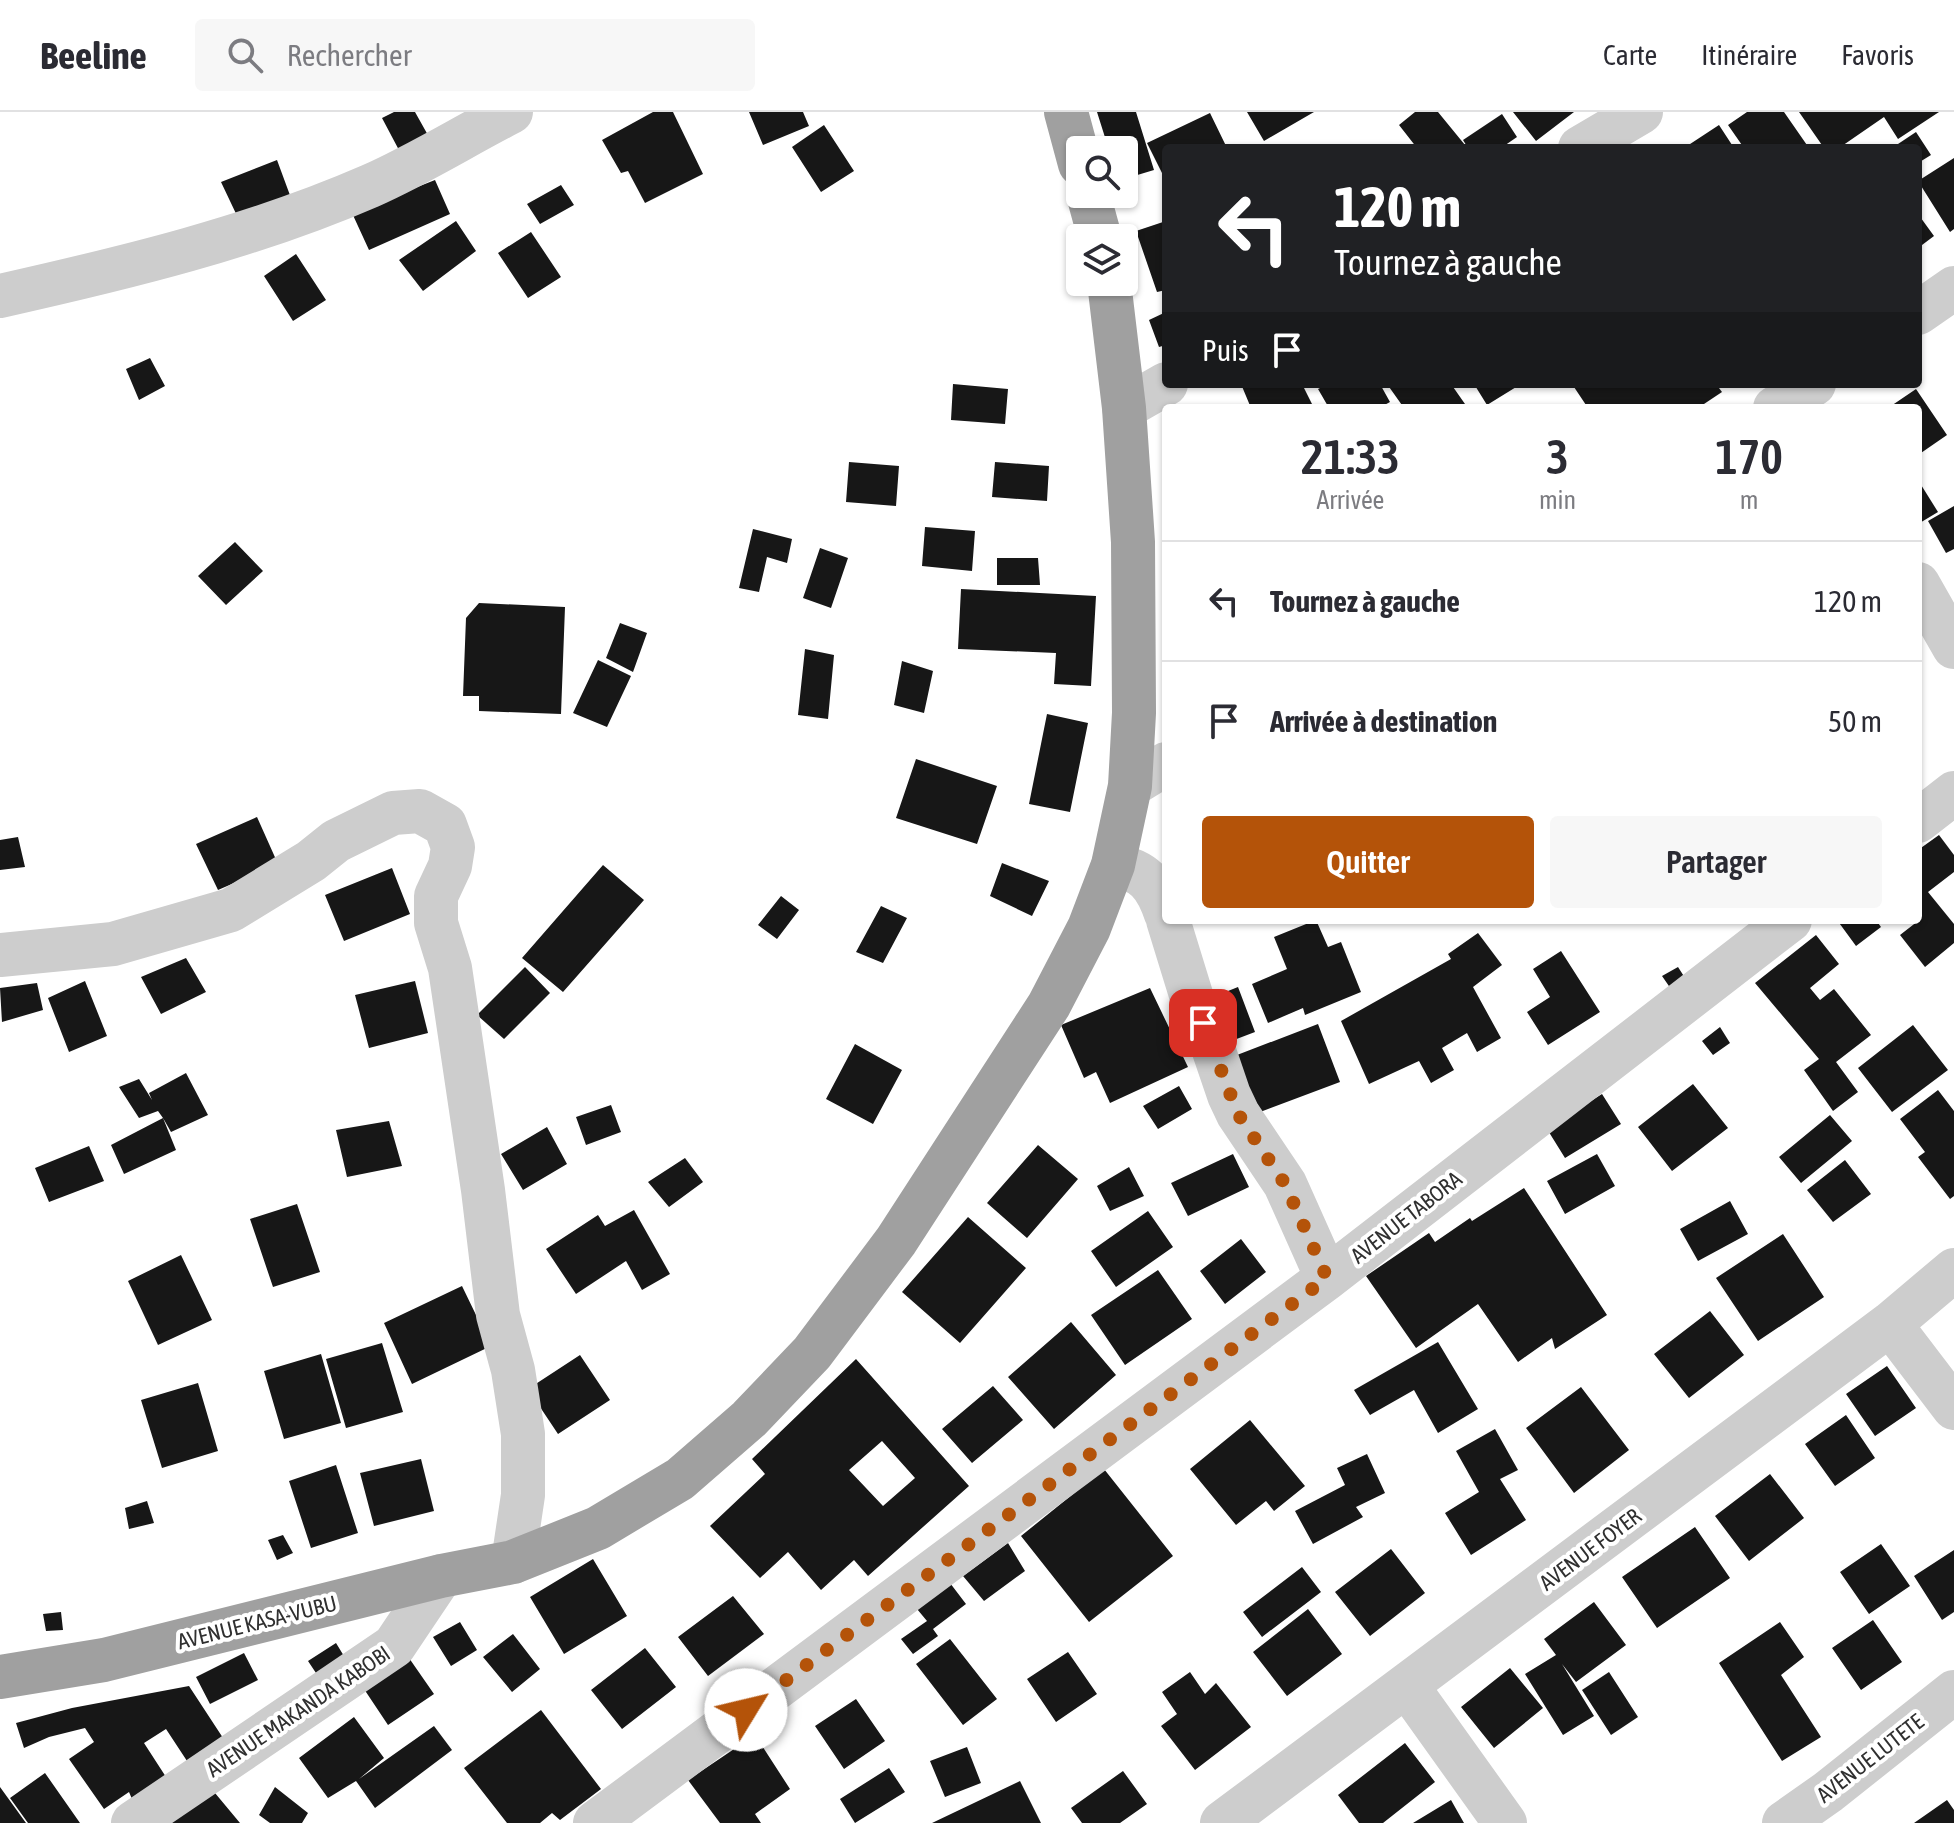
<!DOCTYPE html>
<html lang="fr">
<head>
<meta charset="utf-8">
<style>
	body { margin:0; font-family:"Asap Condensed",sans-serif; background:#f7f7f7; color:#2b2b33; height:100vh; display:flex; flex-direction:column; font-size:30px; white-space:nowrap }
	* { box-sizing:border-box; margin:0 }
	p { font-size:26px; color:#7c7c81 }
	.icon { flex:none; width:44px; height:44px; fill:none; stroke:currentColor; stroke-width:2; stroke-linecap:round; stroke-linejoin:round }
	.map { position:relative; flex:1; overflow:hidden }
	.drawer { position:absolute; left:1162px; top:292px; width:760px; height:520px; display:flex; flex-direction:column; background:#fff; border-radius:8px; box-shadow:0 2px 6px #0004 }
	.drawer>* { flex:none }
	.top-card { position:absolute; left:1162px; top:32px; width:760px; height:244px; border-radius:8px; box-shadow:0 2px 6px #0004; background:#202124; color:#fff; overflow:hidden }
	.buttons { position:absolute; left:1066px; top:24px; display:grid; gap:16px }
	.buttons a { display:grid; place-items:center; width:72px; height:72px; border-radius:8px; background:#fff; box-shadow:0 2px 6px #0004; font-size:40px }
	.pin { position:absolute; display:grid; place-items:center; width:68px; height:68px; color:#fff; margin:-34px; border-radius:16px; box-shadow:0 4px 12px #0006 }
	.me { position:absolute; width:88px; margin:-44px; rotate:54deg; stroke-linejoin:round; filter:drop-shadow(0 0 6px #0008) }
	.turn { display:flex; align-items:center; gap:28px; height:168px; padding:0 40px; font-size:36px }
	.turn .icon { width:104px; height:104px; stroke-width:2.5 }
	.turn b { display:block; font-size:56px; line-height:68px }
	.then { display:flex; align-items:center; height:76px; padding:0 40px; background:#0003; gap:16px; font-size:30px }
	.eta { display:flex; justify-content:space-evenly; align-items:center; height:136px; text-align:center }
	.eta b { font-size:48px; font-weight:600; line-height:56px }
	.button { display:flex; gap:16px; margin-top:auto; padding:16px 40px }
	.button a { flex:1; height:92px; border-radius:8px; background:#b45309; color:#fff; font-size:32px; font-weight:600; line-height:92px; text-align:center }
	.button a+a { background:#f7f7f7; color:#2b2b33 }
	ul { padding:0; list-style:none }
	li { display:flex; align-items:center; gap:24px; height:120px; padding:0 40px; border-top:2px solid #e1e1e2 }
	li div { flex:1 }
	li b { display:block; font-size:30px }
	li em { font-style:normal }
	header { display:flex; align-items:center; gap:48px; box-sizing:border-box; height:112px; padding:0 40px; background:#fff; border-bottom:2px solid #e1e1e2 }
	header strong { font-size:38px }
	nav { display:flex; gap:44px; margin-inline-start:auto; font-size:28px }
	.search { width:560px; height:72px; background:#f7f7f7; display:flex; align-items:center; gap:20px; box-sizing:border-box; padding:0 28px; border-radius:8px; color:#7c7c81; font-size:30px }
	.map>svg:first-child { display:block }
	.building { fill:#171717; fill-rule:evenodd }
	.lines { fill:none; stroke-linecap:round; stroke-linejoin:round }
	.minor { stroke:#cdcdcd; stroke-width:44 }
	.trunk { stroke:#a0a0a0; stroke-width:44 }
	.route { stroke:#b45309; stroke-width:14; stroke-dasharray:0 25.2 }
	.labels { text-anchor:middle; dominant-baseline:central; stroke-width:8; stroke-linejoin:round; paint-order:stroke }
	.street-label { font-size:22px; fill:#303030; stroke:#fff }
</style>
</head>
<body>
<header>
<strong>Beeline</strong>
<div class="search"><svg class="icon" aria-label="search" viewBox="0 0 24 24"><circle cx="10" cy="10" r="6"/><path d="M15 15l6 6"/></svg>Rechercher</div>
<nav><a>Carte</a><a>Itinéraire</a><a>Favoris</a></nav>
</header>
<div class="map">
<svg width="1954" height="1711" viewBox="0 0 1954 1711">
	<rect width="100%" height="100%" fill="#fff"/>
	<!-- building -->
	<path class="building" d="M394,0H415L429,25L400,40L382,6Z
		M653,0H673L703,62L645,91L628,59L621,61L602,28Z
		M749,0H803L809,14L763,33Z
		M1097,0H1136L1154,58L1124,67V38H1109Z
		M1247,0H1314L1264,29Z
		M1415,0H1438L1465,33L1461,36H1417L1399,13Z
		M1513,0H1574L1536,29Z
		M1747,0H1784L1809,36H1744L1728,13Z
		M1799,0H1939L1898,27L1884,5L1839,36H1824Z
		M1210,1L1227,36H1166V69L1147,31Z
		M1502,2L1517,25L1501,36H1468L1463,28Z
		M824,13L854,59L821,80L792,35Z
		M1719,13L1734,36H1684Z
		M1916,20L1931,43L1918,51V36H1892Z
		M1954,46V117L1950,120L1918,69Z
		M277,48L291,86L239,108L221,70Z
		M435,68L450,102L369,138L352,101Z
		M561,73L574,93L540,112L527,92Z
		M1918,102L1934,124L1918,136Z
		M456,109L476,139L423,179L399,148Z
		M1166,109V178L1157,180L1136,119Z
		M531,120L561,165L528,186L498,141Z
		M296,142L326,188L293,209L264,164Z
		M1166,200V233L1159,235L1149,208Z
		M150,246L165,274L139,288L126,257Z
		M953,272L1008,277L1005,312L951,308Z
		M1241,272H1302L1314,296H1251Z
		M1328,272H1380L1390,290L1379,296H1329L1318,277Z
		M1387,272H1451L1465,292L1459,296H1404Z
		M1474,272H1521L1487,293Z
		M1572,272H1716L1722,280L1698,296H1588Z
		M1916,277L1947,323L1918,343V296H1888Z
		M849,350L899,354L896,394L846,390Z
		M995,350L1049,354L1047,389L992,385Z
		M1918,368L1938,400L1918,412Z
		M1954,394V437L1946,441L1928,409Z
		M925,415L975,419L972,459L922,454Z
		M753,417L792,427L787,451L767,445L759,480L739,476Z
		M235,430L263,459L226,493L198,464Z
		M820,436L848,446L831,496L803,486Z
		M997,446H1038L1040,473H997Z
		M961,477L1096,484L1091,574L1054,572L1056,541L958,537Z
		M479,491L565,495L561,602L479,599V584H463L466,506Z
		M620,511L647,521L633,560L606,546Z
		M805,537L834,543L828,607L798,603Z
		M598,548L631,564L607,615L573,601Z
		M902,549L933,559L924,601L894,593Z
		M1047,602L1088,611L1070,700L1029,692Z
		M916,647L997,674L977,732L896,706Z
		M257,705L278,752L218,778L196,732Z
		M1939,723L1954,743V760L1928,780L1954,812V831L1925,855L1900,823L1918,809V738Z
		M18,725L25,755L0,758V728Z
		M1002,751L1049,769L1032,804L990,784Z
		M603,753L644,788L563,880L522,846Z
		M392,756L410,802L344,829L325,783Z
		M781,784L799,798L777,827L758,813Z
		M881,794L907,806L883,851L856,840Z
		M1316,808L1328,835L1341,830L1361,880L1305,903L1303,896L1268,911L1252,872L1287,857L1274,825Z
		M1837,808H1876L1881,815L1856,834Z
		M1478,821L1502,853L1473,875L1501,926L1477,940L1467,921L1442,936L1454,958L1431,971L1419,949L1369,972L1341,909L1451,847L1448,842Z
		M1816,823L1839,852L1810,876L1820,888L1834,877L1871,923L1836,950L1858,980L1833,999L1804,958L1819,947L1755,871Z
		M1561,839L1600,900L1548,933L1527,900L1550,885L1533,857Z
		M186,846L206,880L161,902L141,865Z
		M525,855L550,881L504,927L477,903Z
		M1678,855L1687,869L1671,877L1662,864Z
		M85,869L107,924L69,940L48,886Z
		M415,869L428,921L369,936L355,883Z
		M37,871L43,898L2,910L0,876Z
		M1238,875L1255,920L1226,931L1208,887Z
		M1150,876L1188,955L1110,991L1096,960L1084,966L1061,913Z
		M1318,912L1340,970L1247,1005L1224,948Z
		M1913,913L1948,958L1892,1000L1858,956Z
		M1720,915L1730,931L1713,943L1702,929Z
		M855,932L902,958L873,1012L826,987Z
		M186,961L208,1003L171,1020L163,1006L176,1038L124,1062L111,1033L163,1006L158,999L139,1006L119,975L139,967L152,988L149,981Z
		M1693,972L1728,1016L1672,1059L1638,1015Z
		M1179,974L1192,997L1158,1017L1143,994Z
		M1938,978L1954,999V1084L1950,1087L1918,1045L1925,1040L1900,1007Z
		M1602,982L1621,1012L1565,1046L1547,1017Z
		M611,993L621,1020L586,1033L576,1005Z
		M1830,1003L1852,1029L1801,1071L1779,1045Z
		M389,1009L402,1054L347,1065L336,1018Z
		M547,1015L567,1052L523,1078L501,1042Z
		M1038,1033L1078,1067L1027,1126L987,1091Z
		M89,1034L104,1069L49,1090L35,1056Z
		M1233,1042L1249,1075L1188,1104L1171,1071Z
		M1597,1042L1615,1074L1565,1102L1547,1069Z
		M685,1046L703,1070L669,1095L648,1070Z
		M1845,1048L1871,1082L1833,1110L1807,1078Z
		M1129,1055L1144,1084L1110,1099L1097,1074Z
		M1524,1076L1607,1203L1555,1237L1552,1226L1518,1250L1478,1192L1416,1236L1366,1164L1429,1121L1435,1130L1470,1106L1472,1109Z
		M1730,1089L1748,1122L1698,1149L1680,1117Z
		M297,1092L320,1160L273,1175L250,1107Z
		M634,1098L670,1162L642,1178L626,1149L576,1182L546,1137L598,1103L605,1114Z
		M1148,1099L1173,1135L1116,1175L1091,1139Z
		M968,1105L1026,1156L960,1231L902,1180Z
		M1783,1122L1824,1185L1758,1229L1716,1166Z
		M1241,1127L1266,1160L1225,1192L1200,1159Z
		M181,1143L212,1208L158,1233L128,1169Z
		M1158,1158L1192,1207L1125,1253L1091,1203Z
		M462,1174L491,1234L412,1272L384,1211Z
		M1710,1199L1744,1243L1689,1286L1654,1242Z
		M1071,1210L1116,1263L1054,1317L1008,1265Z
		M1438,1230L1478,1297L1438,1321L1414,1278L1370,1303L1354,1278Z
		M382,1231L403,1300L346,1316L326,1247Z
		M321,1242L341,1311L284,1327L264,1259Z
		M580,1243L610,1288L558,1322L528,1277Z
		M856,1247L969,1374L868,1464L854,1448L821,1478L788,1440L760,1466L710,1414L765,1362L752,1347ZM882,1329L915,1366L883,1394L849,1358Z
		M1887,1254L1916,1296L1875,1324L1846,1282Z
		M198,1271L218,1339L162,1356L141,1288Z
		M993,1274L1023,1308L972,1351L942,1317Z
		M1581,1275L1629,1338L1574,1381L1526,1316Z
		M1846,1303L1875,1346L1835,1374L1805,1332Z
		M1250,1308L1305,1374L1274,1399L1266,1389L1236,1413L1190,1357Z
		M1495,1317L1518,1358L1500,1367L1526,1408L1471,1443L1445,1401L1479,1380L1456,1339Z
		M1367,1342L1385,1381L1356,1395L1363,1405L1313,1432L1295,1399L1345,1373L1337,1356Z
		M421,1347L434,1399L374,1414L360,1361Z
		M336,1353L358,1421L311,1436L289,1369Z
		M1104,1357L1173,1444L1089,1510L1021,1424Z
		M1770,1362L1804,1406L1749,1449L1715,1404Z
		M147,1389L154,1411L129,1417L125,1396Z
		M1695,1415L1730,1466L1657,1516L1622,1465Z
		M283,1423L293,1441L277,1448L268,1428Z
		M1008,1431L1025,1459L984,1489L963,1464Z
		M1881,1432L1910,1474L1869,1502L1840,1460Z
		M1391,1437L1425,1481L1370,1524L1335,1480Z
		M1954,1438V1500L1942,1508L1914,1464Z
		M593,1447L627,1504L564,1542L530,1485Z
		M1302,1455L1321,1480L1262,1525L1243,1500Z
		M950,1471L966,1492L933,1517L938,1524L913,1542L901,1527L927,1509L917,1497Z
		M733,1484L764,1522L708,1564L678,1525Z
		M1594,1490L1626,1533L1576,1570L1562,1552L1594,1604L1563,1623L1525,1562L1556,1543L1544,1527Z
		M1308,1497L1342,1542L1287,1584L1253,1540Z
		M61,1500L63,1518L46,1519L43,1502Z
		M1873,1508L1902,1550L1861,1578L1832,1536Z
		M460,1510L477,1538L451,1554L433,1525Z
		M1780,1510L1804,1545L1781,1563L1821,1625L1782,1649L1719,1551Z
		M513,1522L540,1557L512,1580L483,1545Z
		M950,1527L997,1587L963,1613L916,1552Z
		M336,1531L347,1549L320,1567L308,1549Z
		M645,1536L676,1575L622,1617L591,1578Z
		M1068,1540L1097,1582L1056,1610L1027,1567Z
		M244,1541L258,1568L210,1592L196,1565Z
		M409,1546L434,1582L388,1613L364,1577Z
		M1510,1556L1543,1596L1494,1636L1461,1595Z
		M1190,1560L1205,1582L1216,1571L1251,1615L1195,1658L1161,1614L1177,1602L1162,1580Z
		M1609,1560L1638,1605L1611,1623L1582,1578Z
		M189,1574L225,1629L189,1652L166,1617L144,1631L166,1665L132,1687L129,1680L104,1697L69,1647L94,1630L85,1616L49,1625L24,1636L16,1611L72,1596Z
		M856,1587L885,1629L844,1657L815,1614Z
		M541,1598L601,1677L560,1708L552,1701L540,1711H507L464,1656Z
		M354,1605L384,1646L359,1667L434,1614L452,1638L375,1696L356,1669L328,1686L299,1646Z
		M755,1623L790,1677L755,1702L761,1711H720L688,1668Z
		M1405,1631L1435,1670L1383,1711H1359L1338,1683Z
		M967,1635L981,1671L945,1685L930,1649Z
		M889,1656L905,1680L855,1711L840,1687Z
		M1123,1659L1147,1692L1120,1711H1082L1071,1696Z
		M45,1661L80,1711H28L10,1686Z
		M1020,1669L1041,1711H932Z
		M0,1675L26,1711H0Z
		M210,1675L240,1711H167Z
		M275,1675L308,1701L302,1711H270L259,1703Z
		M1451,1688L1464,1711H1413Z
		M1947,1688L1954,1698V1711H1914Z"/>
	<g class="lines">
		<!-- minor -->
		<path class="minor" d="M1580,36L1641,0
			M0,184C125,156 253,125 370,74C418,53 464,24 511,0
			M1918,201L1954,176
			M1124,296L1166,272
			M1775,296L1814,272
			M1918,472L1954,535
			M1130,674L1166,652
			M1918,709L1954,681
			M1113,753C1144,758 1156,772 1166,802
			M1168,808L1192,886L1213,936L1229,983L1238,1002L1285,1072L1327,1166
			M0,843L113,832L231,798L311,749L336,729L393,701L420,699L445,713L453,735L450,754L436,784V811L450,856L483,1078L498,1203L513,1258L523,1322V1383L513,1450
			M1890,1212L1954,1296
			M1407,1574L1505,1711
			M133,1711L394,1534L441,1464
			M595,1711L1327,1166L1790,808
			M1222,1711L1890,1212L1954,1158
			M1784,1711L1828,1680L1954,1580"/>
		<!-- trunk -->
		<path class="trunk" d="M1066,0L1080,52
			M1088,82L1100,126
			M0,1565L104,1548L441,1464L513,1450L598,1416L680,1367L749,1307L812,1241L896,1129L1049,893L1089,816L1113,753L1130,674L1134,601L1133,430L1124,296L1109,170"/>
	</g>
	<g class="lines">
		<!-- route -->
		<path class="route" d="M746,1598L1327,1166L1285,1072L1238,1002L1203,911"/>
	</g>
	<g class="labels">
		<!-- street labels -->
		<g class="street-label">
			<text transform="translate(1406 1105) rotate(-38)">AVENUE TABORA</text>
			<text transform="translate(1590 1437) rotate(-37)">AVENUE FOYER</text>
			<text transform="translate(257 1510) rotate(-14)">AVENUE KASA-VUBU</text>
			<text transform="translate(298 1599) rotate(-34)">AVENUE MAKANDA KABOBI</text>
			<text transform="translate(1870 1646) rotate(-38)">AVENUE LUTETE</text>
		</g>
	</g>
</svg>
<div class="buttons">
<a><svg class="icon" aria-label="search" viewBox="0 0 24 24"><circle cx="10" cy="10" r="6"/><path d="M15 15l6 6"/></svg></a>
<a><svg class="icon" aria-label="layers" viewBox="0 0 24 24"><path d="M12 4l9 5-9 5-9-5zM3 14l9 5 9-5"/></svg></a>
</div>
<div class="pin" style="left:1203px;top:911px;background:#d93025"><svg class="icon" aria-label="arrive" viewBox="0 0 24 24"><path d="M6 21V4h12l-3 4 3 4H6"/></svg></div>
<svg class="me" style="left:746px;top:1598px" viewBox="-20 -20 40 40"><circle r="19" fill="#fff"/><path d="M0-13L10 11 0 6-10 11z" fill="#b45309"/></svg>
<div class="top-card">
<div class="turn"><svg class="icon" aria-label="left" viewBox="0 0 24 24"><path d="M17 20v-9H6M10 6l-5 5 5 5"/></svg><div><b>120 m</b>Tournez à gauche</div></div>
<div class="then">Puis<svg class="icon" aria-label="arrive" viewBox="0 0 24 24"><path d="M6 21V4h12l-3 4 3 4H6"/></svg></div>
</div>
<section class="drawer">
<div class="eta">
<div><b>21:33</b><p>Arrivée</p></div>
<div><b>3</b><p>min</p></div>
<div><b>170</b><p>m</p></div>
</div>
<ul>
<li><svg class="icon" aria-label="left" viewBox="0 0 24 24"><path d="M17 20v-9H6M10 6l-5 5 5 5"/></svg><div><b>Tournez à gauche</b></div><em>120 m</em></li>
<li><svg class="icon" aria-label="arrive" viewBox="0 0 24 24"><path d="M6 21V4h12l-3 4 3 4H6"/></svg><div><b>Arrivée à destination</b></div><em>50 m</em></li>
</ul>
<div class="button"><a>Quitter</a><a>Partager</a></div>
</section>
</div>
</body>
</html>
